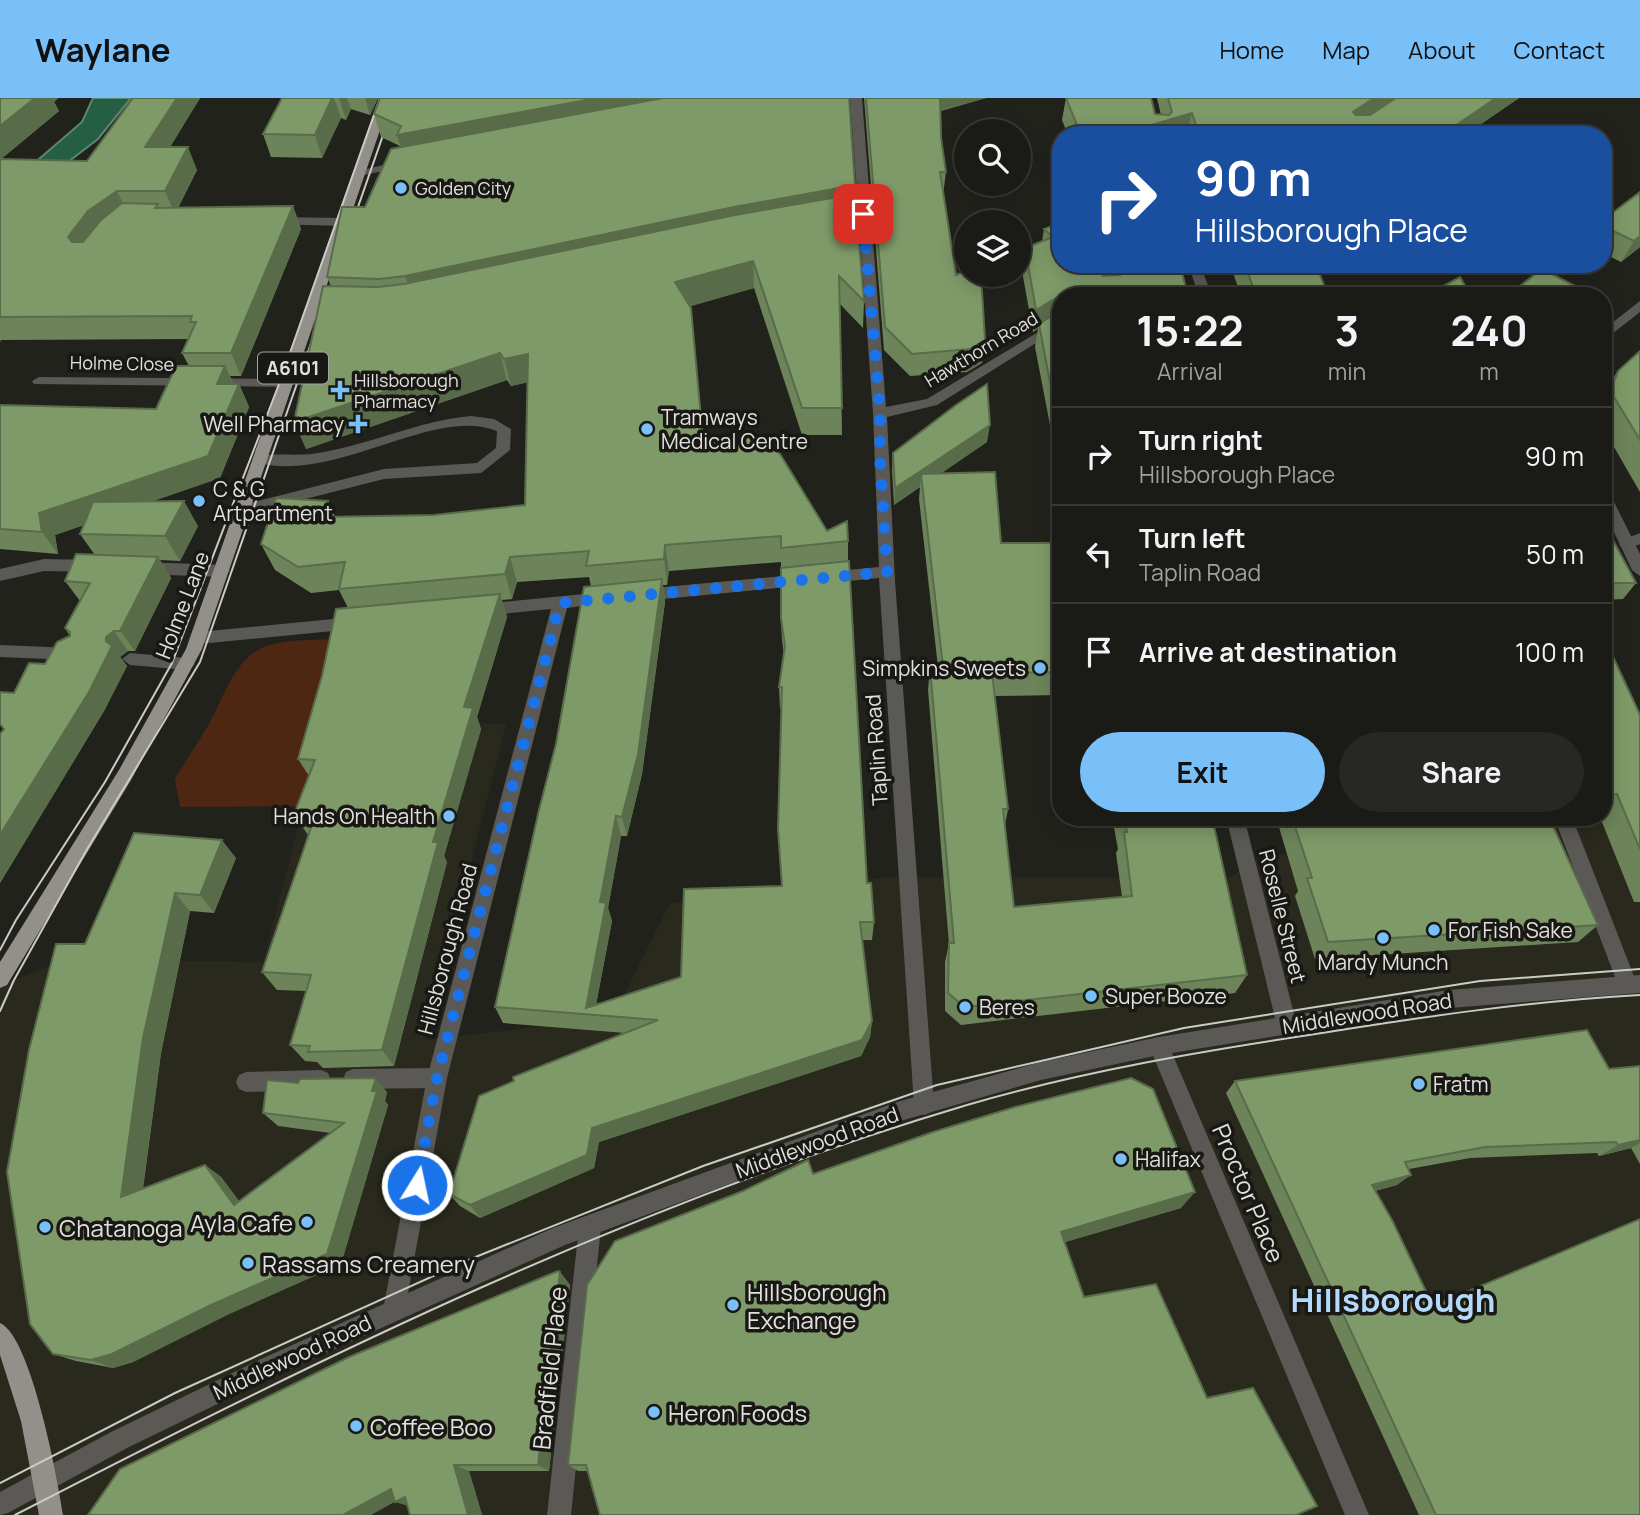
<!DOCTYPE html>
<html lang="en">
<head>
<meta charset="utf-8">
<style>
	body { margin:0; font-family:Manrope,sans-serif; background:#272723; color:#f1f3f6; height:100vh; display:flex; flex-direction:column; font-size:26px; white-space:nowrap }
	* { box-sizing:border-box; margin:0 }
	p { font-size:23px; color:#9fa1a1 }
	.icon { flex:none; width:38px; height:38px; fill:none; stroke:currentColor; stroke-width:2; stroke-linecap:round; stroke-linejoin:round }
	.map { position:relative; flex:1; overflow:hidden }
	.side { position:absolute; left:1052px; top:189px; width:560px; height:539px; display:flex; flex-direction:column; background:#1a1a16; border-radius:28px; box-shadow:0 4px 18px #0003,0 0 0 2px #383835 }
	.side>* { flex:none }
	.hud { position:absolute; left:1052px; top:28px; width:560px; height:147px; border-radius:28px; box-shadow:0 4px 18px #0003,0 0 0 2px #383835; background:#1a4fa0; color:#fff; overflow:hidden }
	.buttons { position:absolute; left:954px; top:21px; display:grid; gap:14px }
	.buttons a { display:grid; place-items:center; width:77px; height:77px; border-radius:50%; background:#1a1a16; box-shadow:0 4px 18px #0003,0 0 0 2px #383835; font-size:35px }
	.pin { position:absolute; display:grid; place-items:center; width:60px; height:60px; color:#fff; margin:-30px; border-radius:14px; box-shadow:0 4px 10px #0006 }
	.me { position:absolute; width:77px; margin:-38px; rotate:10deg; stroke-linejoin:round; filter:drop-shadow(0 0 5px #0008) }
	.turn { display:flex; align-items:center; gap:24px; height:147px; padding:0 28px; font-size:32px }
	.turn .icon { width:91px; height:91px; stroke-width:2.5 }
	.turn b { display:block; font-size:49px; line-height:60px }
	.eta { display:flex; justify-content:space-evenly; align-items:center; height:119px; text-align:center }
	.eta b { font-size:42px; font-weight:700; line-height:49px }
	.cta { display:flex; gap:14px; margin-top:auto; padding:14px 28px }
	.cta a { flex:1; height:80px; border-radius:42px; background:#79bff8; color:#111; font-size:28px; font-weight:700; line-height:80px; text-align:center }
	.cta a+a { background:#272723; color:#f1f3f6 }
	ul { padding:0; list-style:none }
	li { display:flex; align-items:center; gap:21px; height:98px; padding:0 28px; border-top:2px solid #383835 }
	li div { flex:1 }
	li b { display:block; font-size:26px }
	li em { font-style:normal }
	header { display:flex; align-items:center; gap:42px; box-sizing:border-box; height:98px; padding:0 35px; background:#79bff8; color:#111 }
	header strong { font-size:33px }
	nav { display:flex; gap:38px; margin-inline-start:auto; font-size:24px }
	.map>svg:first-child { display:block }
	.built { fill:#2a291e }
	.green { fill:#4e2713 }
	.water { fill:#255f43; stroke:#5d8671; stroke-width:2 }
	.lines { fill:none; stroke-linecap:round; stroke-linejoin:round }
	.service { fill:#5a5956; fill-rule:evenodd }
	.minor { fill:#5a5956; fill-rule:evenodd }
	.tertiary { fill:#5a5956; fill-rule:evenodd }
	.primary { fill:#93908b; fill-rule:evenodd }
	.tram { stroke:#cacac7; stroke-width:2 }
	.wall { fill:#6d845a; fill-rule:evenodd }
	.shaded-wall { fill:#596c4a }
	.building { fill:#7f9a69; stroke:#596c4a; stroke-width:2 }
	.route { stroke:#1a73e8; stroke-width:12; stroke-dasharray:0 21.6 }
	.poi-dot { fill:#79bff8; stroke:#191814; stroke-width:2.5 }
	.labels { text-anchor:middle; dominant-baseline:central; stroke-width:7; stroke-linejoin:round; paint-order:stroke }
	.far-poi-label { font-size:18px; fill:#e0e0dd; stroke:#191814; text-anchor:start }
	.far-street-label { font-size:18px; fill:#e0e0dd; stroke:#191814 }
	.shield { fill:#191814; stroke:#a4a4a1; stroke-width:2 }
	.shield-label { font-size:19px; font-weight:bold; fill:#e0e0dd }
	.poi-label { font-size:21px; fill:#e0e0dd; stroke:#191814; text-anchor:start }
	.street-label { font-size:21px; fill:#e0e0dd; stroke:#191814 }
	.near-street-label { font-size:24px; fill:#e0e0dd; stroke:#191814 }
	.near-poi-label { font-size:24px; fill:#e0e0dd; stroke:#191814; text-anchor:start }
	.near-district-label { font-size:33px; font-weight:bold; fill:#b4d9fa; stroke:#191814 }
</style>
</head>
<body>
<header>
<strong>Waylane</strong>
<nav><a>Home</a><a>Map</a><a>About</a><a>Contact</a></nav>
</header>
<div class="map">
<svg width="1640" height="1417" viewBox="0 0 1640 1417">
	<rect width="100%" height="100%" fill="#22221d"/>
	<!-- built -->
	<path class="built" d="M327,621L506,626L426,942L613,920L670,805L888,779L1228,780L1266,758L1550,736L1548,719H1603L1640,689V1417H0V884L14,882L63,862L263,864Z"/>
	<!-- green -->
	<path class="green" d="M346,541L305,708L180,709L175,681C186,663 198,644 209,626C223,601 233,565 260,551C280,540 323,542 346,541Z"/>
	<!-- water -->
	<path class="water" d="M93,0H131L98,41L0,116L24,74L82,24Z"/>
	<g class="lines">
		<!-- service -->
		<path class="service" d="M276,119L343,120L349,124L343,128L272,126L270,123Z
			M471,318L494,321L511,331L510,352L481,375L384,381L254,414H242L235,409L242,404H254L384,371L477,365L496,350L497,333C433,307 334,387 255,364L253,361C259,354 298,358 311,356C366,349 416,323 471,318Z
			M1640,435V446L1627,451L1622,450L1619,446L1622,442Z
			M44,461L93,462L101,468L93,474L44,473L0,483V471Z
			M142,464L222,467L230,473L222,479L142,476L134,470Z
			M0,547L73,550L81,556L73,562L0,559Z
			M130,555L187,560L195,566L187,572L130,567L122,561Z
			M437,970L444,973L447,980L444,987L437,990L353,991L346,988L343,981L346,974L353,971Z
			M321,972L328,975L331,982L328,989L321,992L246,994L239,991L236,984L239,977L246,974Z"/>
		<!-- minor -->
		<path class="minor" d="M850,0H862L886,309L927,301L1060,221V230L937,307L887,319L895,483L934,1007L931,1014L924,1017L917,1014L914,1007L879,480L643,503L635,497L643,491L879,469L873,315Z
			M405,62L409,63V67L360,78L354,74Z
			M1188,166H1200L1212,198H1199Z
			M1640,203V214L1603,243V232Z
			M39,279L288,281L295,285L288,289L34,286L32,283Z
			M1603,391L1610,396L1640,456V478L1632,472L1603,411Z
			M604,494L610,496L612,500L610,504L567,510L447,980L405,1212L402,1220L394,1223L386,1220L383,1212L427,980L551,511L482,518L474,512L482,506Z
			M353,519L361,525L353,531L199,546L191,540L199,534Z
			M1226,719H1244L1297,928L1294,934L1287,937L1280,934L1277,928Z
			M1554,719H1572L1637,886L1634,892L1627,895L1620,892Z
			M1159,939L1166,941L1169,948L1369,1417H1345L1149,948L1152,941Z
			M590,1118L598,1121L601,1129L571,1417H547L579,1129L582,1121Z"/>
		<!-- tertiary -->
		<path class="tertiary" d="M1640,877V895L1449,910L1159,957L1041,982L897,1024L565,1147L275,1278L127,1350L8,1415L0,1417V1394L111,1334L259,1262L553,1130L897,1004L1041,964L1159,939L1449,892Z"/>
		<!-- primary -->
		<path class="primary" d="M379,0H391L202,551L131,682L7,887L0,890V864L119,672L186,551Z
			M0,1225C31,1238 58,1382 63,1417H39L21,1323L0,1257Z"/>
		<!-- tram -->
		<path class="tram" d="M351,129L396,0
			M0,852L16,822L105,684L172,565L279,286L380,0
			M0,913L14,882L86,753L200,564L317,228
			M0,1385L175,1295L473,1160L703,1068L937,987L1184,930L1480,883L1640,871
			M15,1417C322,1258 634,1106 967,1007C1083,973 1203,953 1322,935C1428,918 1533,903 1640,897"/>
	</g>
	<!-- wall -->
	<path class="wall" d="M0,0H58L54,4L59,13L1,61L87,63L133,0H200L170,49L197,72L178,110L293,108L301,131L241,278H230L234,286H239L249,309L220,380L153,403L198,428L180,463L160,462L171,480L135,553H128L120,559L127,568L104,613L0,785V636L4,631L14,595L45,566L70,538L65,530L80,503L65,483L95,457L80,436L84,427L55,437L58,456L0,451V307L156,311L189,268L182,255L188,241L1,242L0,244Z
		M282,0H378L370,17L351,11L346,22L341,20L322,60L271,59L263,36Z
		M864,0H986L941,13V40L946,74L943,97L956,177L982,265L967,274L910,278L884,252Z
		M1066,0L1161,17L1157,0H1519L1465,37H1068L1062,22Z
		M374,16L855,96L864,203L863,230L840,206L842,337H802L754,190L689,208L703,342L827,433L848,443V463L867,785L874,824L872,842H862L872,923L870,939L861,958L599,1044L594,1070L480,1120L460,1108L449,1096L625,935L503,925L495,909L556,646L591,488L589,479L517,484L512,501L502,502L507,519L477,619L481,631L444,758L447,764L394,968L323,970L317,964L305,963L290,947L306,893L277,892L262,874L309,737H308L294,716L309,678L298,661L348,510L339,492L311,495L275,472L261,446L328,403L335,419L434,417L525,407L528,284L511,288L507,282L306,351L331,188L327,179L365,109L401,49L400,48L381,39ZM781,464V520L782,542L784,557L779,589L780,610H781L782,788L681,879L596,907L612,823L608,810L621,738H627L642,676L665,504L663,487H667L669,473Z
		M1640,94V149L1621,164L1603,155V122Z
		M1060,125V166H1122L1120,177L1188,198H1060V320L1050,327L1035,249L1038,231L1033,234L1022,173L1025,150L1042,144L1044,131Z
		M1230,166H1316L1328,198H1241Z
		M1640,253V394L1603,330V296L1618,273Z
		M1059,326H1060V388L1054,351Z
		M987,344L941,375L1001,445H1060V597L995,598L1008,711L1005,727L1014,809L1122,799L1116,755L1118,751L1112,719H1212L1247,877L1235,895L961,927L945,913V864L949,846L928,592L930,569H938L919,401L920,389L894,407L892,372L893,355Z
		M1603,431L1636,485L1623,501L1603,502Z
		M1603,537L1640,617V804H1634L1600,719H1603Z
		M1276,719H1549L1598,827L1578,844L1315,861L1295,798L1298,793Z
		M236,760L214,815L190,813L161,955L143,1091L205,1067L221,1079L239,1103L331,1035L278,1028L263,1015L387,994L385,1003L388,1007L341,1166L229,1216L133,1264L113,1270L76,1263L53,1256L85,846Z
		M1640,968V1066L1631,1050L1599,1058L1597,1055L1470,1060L1409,1071L1397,1087L1375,1093L1433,1208L1640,1417H1419L1226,995L1235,983L1609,971Z
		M813,1076L1181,1110L1065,1144L1084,1199L1207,1300L588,1373H578L568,1367Z
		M560,1174L570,1187L549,1373H469L482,1417H410Z"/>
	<!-- shaded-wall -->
	<path class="shaded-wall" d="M35,0H58L54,4L59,13L0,62V28Z
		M177,0H200L156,72L145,49Z
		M332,0H334L341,20L322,60L315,37Z
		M339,0H347L351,11L346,22Z
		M365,0H378L370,17Z
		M597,0H722L404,59L397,37Z
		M939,0H986L938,13Z
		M1374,0H1398L1345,37L1353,14Z
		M1496,0H1519L1465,37H1445L1446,34Z
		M1192,15L1186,37H1143L1145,29Z
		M188,49L197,72L175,116L165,93Z
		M855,87L854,110L412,200L405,178L734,109Z
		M117,93L128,116L80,162L68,139L88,113Z
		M293,108L301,131L241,278L231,255Z
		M1640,138V149L1621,164L1634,143Z
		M753,163L754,190L678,212L675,184Z
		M1111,166H1122L1119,181L1097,196L1101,173Z
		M1579,190L1574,198H1569Z
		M1063,196L1062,198H1060V209L1059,219L1039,226L1038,231L1033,234L1036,212Z
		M985,242L982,265L967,274L970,251Z
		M500,255L507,282L306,351L294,324Z
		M528,256L534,283L511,288L504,261Z
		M225,268L236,291L217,286Z
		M239,286L249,309L220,380L55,437L58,456L42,434L39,415Z
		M1060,300V320L1050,327L1054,305Z
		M990,327L987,344L923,388L921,376L920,389L894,407L895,390Z
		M184,403L198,428L180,463L165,438Z
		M328,403L339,429L324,419Z
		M665,447L669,473L667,487L664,461Z
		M158,459L171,480L135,553L120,533Z
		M510,459L517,484L512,501L505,476Z
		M662,481L665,504L642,676L627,738L622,719Z
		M500,496L507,519L477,619L481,631L444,758L447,764L394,968L382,952L433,744L464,609Z
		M114,533L128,553L120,559L127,568L104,613L0,785V737L106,543V539Z
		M616,718L621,738L608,810L612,823L594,917L586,910L600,804Z
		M222,742L236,760L214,815L200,797Z
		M175,795L190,813L161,955L140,1111L121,1099L143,940Z
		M872,923L870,939L861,958L599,1044L594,1070L480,1120L470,1107L592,1030Z
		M376,980L387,994L385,1003L388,1007L341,1166L229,1216L133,1264L113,1270L91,1262L211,1207L372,993Z
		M1640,1042V1045L1631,1050L1599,1058L1618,1047Z
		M205,1067L221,1079L251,1119L234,1107Z
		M1411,1077L1397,1087L1359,1097L1372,1087Z
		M1195,1094L1181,1110L1052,1148L1061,1134Z
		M560,1174L570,1187L549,1373L538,1367Z
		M454,1367L469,1373L482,1417H468Z
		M391,1391L409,1396L371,1417H343Z
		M405,1399L412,1409L395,1404Z"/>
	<!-- building -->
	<path class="building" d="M0,0H35L0,28Z
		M133,0H177L145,49H188L165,93H117L88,113L68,139L72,144H83L100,123L122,105L158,106L155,110L293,108L231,255H182L196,224H190L192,218L0,219V61L87,63Z
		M282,0H332L315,37L263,36Z
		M380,0H597L397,37L401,28L374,16Z
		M663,0H849L855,87L734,109L405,178L379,181L327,179L342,109H365L391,51Z
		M866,0H940L941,40L946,74H940L956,177L966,173V177H981L985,242L970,251L912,256L885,229Z
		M1066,0H1151L1155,16L1169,17L1172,14L1168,0H1374L1353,14L1356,17H1370L1396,0H1496L1446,34L1451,36L1450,37H1199L1192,15L1145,29L1147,37H1081Z
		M1640,94V138L1634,143L1603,128V122Z
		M855,96L864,203L839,178L842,310H802L753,163L675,184L691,210L703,342L769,338L827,433L847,423L848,443L781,450V438L665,447L664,461L586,468L589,453L510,459L505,476L339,491L345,464L298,469L261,446L276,400L328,403L324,419L434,417L525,407L528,256L504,261L500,255L294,324L323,188L378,189L404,186L735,117Z
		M1060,125V166H1111L1101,173L1103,178L1120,177L1136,166H1165L1181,170L1188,198H1066L1063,196L1036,212L1025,150L1053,139L1044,131Z
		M1245,166H1316L1328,198H1256Z
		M1542,171L1579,190L1569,198H1507Z
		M1460,179L1471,198H1436L1434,193Z
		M1060,213V300L1054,305L1039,226Z
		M1640,253V342L1614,299V284L1618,273Z
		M176,268H225L217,286H239L208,358L39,415L42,434L0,431V307L156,311Z
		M987,286L990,327L895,390L893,355L956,307Z
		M995,374L1001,445H1060V574L992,575L1008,711H1003L1014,809L1132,798L1124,734H1127L1124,719H1212L1247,877L965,909L948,895L949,845H954L930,569H943L921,376Z
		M184,403L165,438L80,436L93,404Z
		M1606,429L1636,485H1603V431Z
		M76,456L158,459L120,533H114L106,539V543L112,548L89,594L0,737V636L4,631L0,626V594L14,595L29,565L45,566L57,544L70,538V534L65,530L90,485L65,483Z
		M849,463L867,785H871L874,824H860L872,923L862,942L592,1030L587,1057L470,1107L449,1096L479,998L514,983L513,979L658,922L495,909L539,712L556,646L584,489L662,481L638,656L622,719L616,718L600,804L606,805L586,910L681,879L684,791L782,788L778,731L782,589H779L785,548L781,520V470Z
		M500,496L464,609L473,610L433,744H438L382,952L308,954L310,948L290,947L311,877L262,874L315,718L294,716L315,662L298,661L322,578L336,511Z
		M1603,537L1640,617V751L1617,696L1603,697Z
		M1292,719H1549L1598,827L1328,844L1307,780H1312Z
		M134,735L222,742L200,797L175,795L143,940L121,1099L205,1067L234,1107L344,1025L263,1015L267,982L298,985L300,981L376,980L372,993H377L327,1156L211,1207L112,1256L91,1262L53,1256L30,1226L7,1074L29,952L56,846H85Z
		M1587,932L1609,971L1640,968V1042L1618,1047L1616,1044L1485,1049L1405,1064L1411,1077L1372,1087L1392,1122L1433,1208L1640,1121V1417H1436L1235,983Z
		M1131,980L1153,991L1195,1094L1061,1134L1084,1199L1156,1186L1207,1300L1253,1290L1317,1408L1296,1417H600L586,1367H568L587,1187L615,1143L743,1093L808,1062L813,1076L933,1034L1015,1009Z
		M558,1173L560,1174L538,1367H454L468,1417H410L405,1399L395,1404L391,1391L343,1417H88L120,1371L349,1259Z"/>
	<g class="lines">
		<!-- route -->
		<path class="route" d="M417,1087L437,980L560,505L887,474L880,359V314L863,116"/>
	</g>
	<!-- markers -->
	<g class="poi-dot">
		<circle cx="401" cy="90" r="7"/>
		<path d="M336.5 281.5h7v7h7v7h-7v7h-7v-7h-7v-7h7z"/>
		<path d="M354.5 315.5h7v7h7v7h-7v7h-7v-7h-7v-7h7z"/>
		<circle cx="647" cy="331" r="7"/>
		<circle cx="199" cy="403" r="7"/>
		<circle cx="1040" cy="570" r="7"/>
		<circle cx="449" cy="718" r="7"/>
		<circle cx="1434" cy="832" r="7"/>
		<circle cx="1383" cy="840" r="7"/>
		<circle cx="1091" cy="898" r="7"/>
		<circle cx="965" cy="909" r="7"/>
		<circle cx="1419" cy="986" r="7"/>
		<circle cx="1121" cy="1061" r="7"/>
		<circle cx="307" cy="1124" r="7"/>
		<circle cx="45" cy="1129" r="7"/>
		<circle cx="248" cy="1165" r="7"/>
		<circle cx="733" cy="1207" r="7"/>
		<circle cx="654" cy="1314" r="7"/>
		<circle cx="356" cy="1328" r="7"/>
	</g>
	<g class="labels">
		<!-- far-poi labels -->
		<g class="far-poi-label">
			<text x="415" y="90">Golden City</text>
			<text x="354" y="282">Hillsborough<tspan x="354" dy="21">Pharmacy</tspan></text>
		</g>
		<!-- far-street labels -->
		<g class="far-street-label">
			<text transform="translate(981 251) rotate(-31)">Hawthorn Road</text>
			<text transform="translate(122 265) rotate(1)">Holme Close</text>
		</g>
		<!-- shield labels -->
		<rect class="shield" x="258" y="254.5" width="70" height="31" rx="5"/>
		<g class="shield-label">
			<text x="293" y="270">A6101</text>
		</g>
		<!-- poi labels -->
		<g class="poi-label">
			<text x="661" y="319">Tramways<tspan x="661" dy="24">Medical Centre</tspan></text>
			<text x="344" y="326" text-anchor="end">Well Pharmacy</text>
			<text x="213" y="391">C &amp; G<tspan x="213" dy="24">Artpartment</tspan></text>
			<text x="1026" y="570" text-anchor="end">Simpkins Sweets</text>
			<text x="435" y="718" text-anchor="end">Hands On Health</text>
			<text x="1448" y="832">For Fish Sake</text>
			<text x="1383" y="864" text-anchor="middle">Mardy Munch</text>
			<text x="1105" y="898">Super Booze</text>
			<text x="979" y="909">Beres</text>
			<text x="1433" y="986">Fratm</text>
			<text x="1135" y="1061">Halifax</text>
		</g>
		<!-- street labels -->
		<g class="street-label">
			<text transform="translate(182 507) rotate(-69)">Holme Lane</text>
			<text transform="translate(876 652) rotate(-94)">Taplin Road</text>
			<text transform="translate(1283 818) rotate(76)">Roselle Street</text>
			<text transform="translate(447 851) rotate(-75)">Hillsborough Road</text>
			<text transform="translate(1367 915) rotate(-9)">Middlewood Road</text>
			<text transform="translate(817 1044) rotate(-20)">Middlewood Road</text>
			<text transform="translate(292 1259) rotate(-25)">Middlewood Road</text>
		</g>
		<!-- near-street labels -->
		<g class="near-street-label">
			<text transform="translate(1249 1095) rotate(67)">Proctor Place</text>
			<text transform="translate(549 1270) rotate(-84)">Bradfield Place</text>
		</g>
		<!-- near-poi labels -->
		<g class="near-poi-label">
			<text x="293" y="1124" text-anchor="end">Ayla Cafe</text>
			<text x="59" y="1129">Chatanoga</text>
			<text x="262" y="1165">Rassams Creamery</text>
			<text x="747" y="1193">Hillsborough<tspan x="747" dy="28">Exchange</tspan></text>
			<text x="668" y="1314">Heron Foods</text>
			<text x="370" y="1328">Coffee Boo</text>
		</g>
		<!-- near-district labels -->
		<g class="near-district-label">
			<text x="1393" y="1201">Hillsborough</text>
		</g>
	</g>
</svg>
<div class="buttons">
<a><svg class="icon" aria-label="search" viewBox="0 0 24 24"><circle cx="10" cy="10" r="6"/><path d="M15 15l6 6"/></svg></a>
<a><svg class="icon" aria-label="layers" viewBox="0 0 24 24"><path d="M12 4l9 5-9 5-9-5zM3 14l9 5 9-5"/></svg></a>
</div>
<div class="pin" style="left:863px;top:116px;background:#d93025"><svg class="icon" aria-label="arrive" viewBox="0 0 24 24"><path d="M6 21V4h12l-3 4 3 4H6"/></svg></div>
<svg class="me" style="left:417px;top:1087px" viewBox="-20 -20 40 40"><circle r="17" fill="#1a73e8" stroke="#fff" stroke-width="3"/><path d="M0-11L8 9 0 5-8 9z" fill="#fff"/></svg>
<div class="hud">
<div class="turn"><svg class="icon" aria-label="right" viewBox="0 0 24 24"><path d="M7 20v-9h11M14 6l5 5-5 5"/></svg><div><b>90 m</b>Hillsborough Place</div></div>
</div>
<section class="side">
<div class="eta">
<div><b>15:22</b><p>Arrival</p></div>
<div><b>3</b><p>min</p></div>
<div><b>240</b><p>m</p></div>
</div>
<ul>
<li><svg class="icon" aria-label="right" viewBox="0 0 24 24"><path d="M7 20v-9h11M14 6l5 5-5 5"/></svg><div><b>Turn right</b><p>Hillsborough Place</p></div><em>90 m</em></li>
<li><svg class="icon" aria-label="left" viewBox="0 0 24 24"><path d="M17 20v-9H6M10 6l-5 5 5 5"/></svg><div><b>Turn left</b><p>Taplin Road</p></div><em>50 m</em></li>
<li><svg class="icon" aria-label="arrive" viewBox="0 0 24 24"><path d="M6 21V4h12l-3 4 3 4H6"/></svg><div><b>Arrive at destination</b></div><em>100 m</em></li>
</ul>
<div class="cta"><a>Exit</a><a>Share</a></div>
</section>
</div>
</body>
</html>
